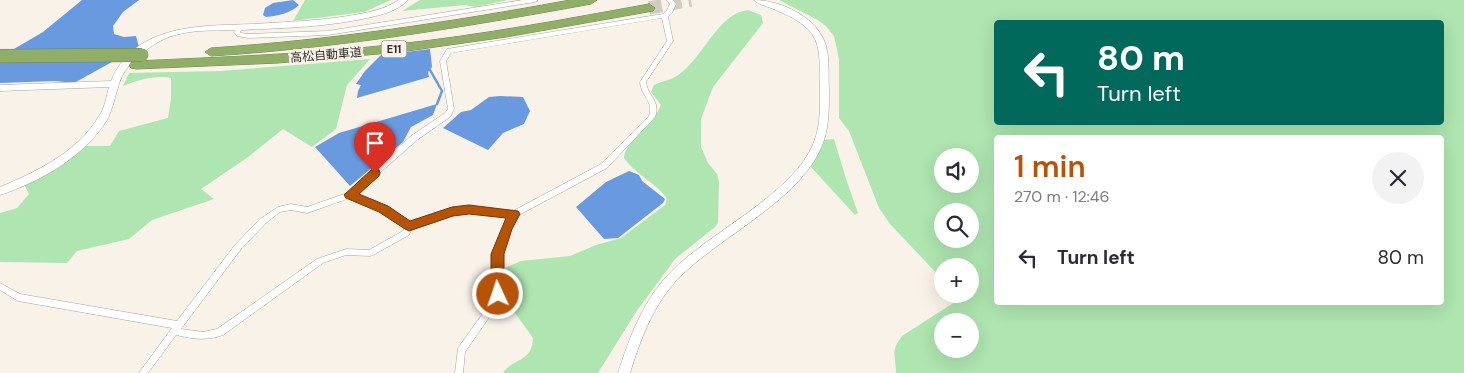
<!DOCTYPE html>
<html lang="en">
<head>
<meta charset="utf-8">
<style>
	body { margin:0; font-family:"DM Sans","Noto Sans JP",sans-serif; background:#f2f2f3; color:#2b2b33; height:100vh; display:flex; flex-direction:column; font-size:19px; white-space:nowrap }
	* { box-sizing:border-box; margin:0 }
	p { font-size:16px; color:#7c7c81 }
	.icon { flex:none; width:28px; height:28px; fill:none; stroke:currentColor; stroke-width:2; stroke-linecap:round; stroke-linejoin:round }
	.map { position:relative; flex:1; overflow:hidden }
	.drawer { position:absolute; left:994px; top:135px; width:450px; height:170px; display:flex; flex-direction:column; background:#fff; border-radius:5px; box-shadow:0 5px 20px #0002 }
	.drawer>* { flex:none }
	.hud { position:absolute; left:994px; top:20px; width:450px; height:105px; border-radius:5px; box-shadow:0 5px 20px #0002; background:#00695c; color:#fff; overflow:hidden }
	.controls { position:absolute; left:934px; top:148px; display:grid; gap:10px }
	.controls a { display:grid; place-items:center; width:45px; height:45px; border-radius:50%; background:#fff; box-shadow:0 5px 20px #0002; font-size:25px }
	.pin { position:absolute; display:grid; place-items:center; width:42px; height:42px; color:#fff; margin:-51px -21px; border-radius:50% 50% 50% 0; rotate:-45deg; box-shadow:0 0 5px #0007 }
	.pin .icon { rotate:45deg }
	.me { position:absolute; width:55px; margin:-28px; rotate:357deg; stroke-linejoin:round; filter:drop-shadow(0 0 4px #0008) }
	.turn { display:flex; align-items:center; gap:18px; height:105px; padding:0 20px; font-size:22px }
	.turn .icon { width:65px; height:65px; stroke-width:2.5 }
	.turn b { display:block; font-size:35px; line-height:42px }
	.round { display:grid; place-items:center; flex:none; width:52px; height:52px; border-radius:26px; background:#f2f2f3 }
	.headline { display:flex; align-items:center; justify-content:space-between; height:85px; padding:0 20px }
	h1 { font-size:30px; font-weight:600; line-height:38px; color:#b45309 }
	ul { padding:0; list-style:none }
	li { display:flex; align-items:center; gap:15px; height:75px; padding:0 20px }
	li div { flex:1 }
	li b { display:block; font-size:19px }
	li em { font-style:normal }
	.map>svg:first-child { display:block }
	.green { fill:#aee5b0; fill-rule:evenodd }
	.water { fill:#6999df }
	.lines { fill:none; stroke-linecap:round; stroke-linejoin:round }
	.stream { stroke:#6999df; stroke-width:2.5 }
	.motorway-tunnel { stroke:#d0cbc3; stroke-width:13; stroke-dasharray:13 7; stroke-linecap:butt }
	.minor-casing { stroke:#a9a39a; stroke-width:1 }
	.tertiary-casing { stroke:#a9a39a; stroke-width:1 }
	.motorway-casing { stroke:#6f8153; stroke-width:1 }
	.minor { fill:#fff; fill-rule:evenodd }
	.tertiary { fill:#fff; fill-rule:evenodd }
	.motorway { fill:#90ae68; fill-rule:evenodd }
	.motorway-bridge-casing { stroke:#6f8153; stroke-width:14; stroke-linecap:butt }
	.motorway-bridge { stroke:#90ae68; stroke-width:13 }
	.route { fill:#b45309; stroke:#753606 }
	.labels { text-anchor:middle; dominant-baseline:central; stroke-width:5; stroke-linejoin:round; paint-order:stroke }
	.shield { fill:#f8f2e9; stroke:#6d6964; stroke-width:1 }
	.shield-label { font-size:11px; font-weight:bold; fill:#312e2b }
	.street-label { font-size:12px; fill:#312e2b; stroke:#f8f2e9 }
</style>
</head>
<body>
<div class="map">
<svg width="1464" height="373" viewBox="0 0 1464 373">
	<rect width="100%" height="100%" fill="#f8f2e9"/>
	<!-- green -->
	<path class="green" d="M305,0H391L364,12L293,21Z
		M420,0H507L476,7L465,5L402,11Z
		M779,0H1464V373H896C896,356 890,351 902,336L955,302V294H970V266H942V279L890,224L879,208L849,131L839,118V59L834,36L826,26L816,19ZM1441,22V122H996V22ZM996,138H1441V302H996ZM970,156V184H942V156ZM970,211V239H942V211ZM970,321V349H942V321Z
		M748,10L761,15L763,23L713,87L701,119V147L708,163L717,174L719,182L718,223L715,227L675,259L636,312L598,373H503C514,357 532,363 533,338L515,313L505,305L502,300L505,268L521,261L570,256L596,245L621,238L665,205L667,199C660,186 634,173 624,158C624,142 654,124 661,105L651,92L654,85C663,81 675,79 682,72C704,55 719,13 748,10Z
		M370,59L347,85L336,129L312,147L283,129L248,157L201,189L214,199L152,220L129,239L77,251L67,263L0,262V213L17,208L29,194L24,184L66,162L86,146H110L119,131L168,118L171,99V78C155,75 138,80 123,86L129,73L221,71Z
		M834,139L847,182L858,213L855,215L810,166L823,140Z"/>
	<!-- water -->
	<path class="water" d="M82,0H139L123,12L113,26L114,34L124,37L136,36L139,47L74,83L55,81L0,83V62L7,53L43,32Z
		M293,0L299,5C291,13 278,16 266,17L263,15L265,8L273,3Z
		M430,49L432,67L428,72L429,77L357,98L358,91L361,85L356,84L365,71L381,55Z
		M500,96L523,97L530,111L524,124L503,133L488,150L443,128L461,112L471,110L489,97Z
		M437,104L433,115L411,127L403,142L350,186L315,147L339,133Z
		M629,171L639,175L642,181L665,199L663,203L618,238L604,239L576,207L606,182Z"/>
	<g class="lines">
		<!-- stream -->
		<path class="stream" d="M430,70L442,91L437,104"/>
		<!-- motorway-tunnel -->
		<path class="motorway-tunnel" d="M649,8L691,0"/>
		<defs>
			<path id="minor" d="M523,0H538L535,2L328,35L248,38L237,36L234,32L239,26L241,25L244,27L240,32L241,33L248,34L328,31Z
				M667,0H673L676,4L672,13L668,17L673,41L646,82C648,97 661,101 655,117L607,168L517,216L508,233L502,253L500,267L501,290L499,303L465,352L463,373H455L458,348L491,302L493,290L492,267L494,253L500,233L509,216L469,212L452,215L412,228L409,235L373,255L370,256L346,255L323,263L223,335C207,341 193,339 176,335L148,373H139L172,328L18,301L0,290V283L20,294L177,321L235,245L260,219L278,207L291,204L307,207L347,193L411,136L445,113L448,109L440,61L447,49L663,14L666,12L670,4ZM662,18L667,41L640,82C641,96 654,101 649,116L601,164L513,211L469,206L452,209L410,223L386,207L356,194L417,140L450,117L454,109L446,61L451,53ZM350,198L380,211L405,227L403,231L369,250L346,249L317,259L217,329L203,332L181,329L241,249L266,223L280,212L291,210L307,213Z"/>
			<path id="tertiary" d="M399,0H408C398,11 381,15 367,18C326,27 284,28 242,30C215,31 185,28 160,41C143,51 125,64 119,84C115,96 113,108 107,120C85,156 40,182 0,195V187C36,172 78,152 99,116C105,108 106,97 109,87L0,91V85L111,81C135,23 202,26 253,24C285,22 317,21 348,16C366,13 384,10 399,0Z
				M754,0C781,0 819,18 826,46C830,61 828,77 829,91C829,108 829,125 824,140C804,201 717,236 675,282C652,308 640,341 630,373H618C629,339 642,303 667,276C707,232 793,196 814,142C821,124 820,104 820,86C819,69 822,48 812,34C803,21 785,14 771,8C765,6 758,4 754,0Z"/>
			<path id="motorway" d="M570,0H597L591,4C465,27 339,48 211,56L205,52L211,48C332,40 451,22 570,0Z
				M649,4L655,8L653,11L506,37L400,52L278,63L136,69L131,68L129,65L131,62L136,61C223,57 311,54 398,44C482,35 566,19 649,4Z"/>
		</defs>
		<!-- minor casing -->
		<use href="#minor" class="minor-casing"/>
		<!-- tertiary casing -->
		<use href="#tertiary" class="tertiary-casing"/>
		<!-- motorway casing -->
		<use href="#motorway" class="motorway-casing"/>
		<!-- minor -->
		<use href="#minor" class="minor"/>
		<!-- tertiary -->
		<use href="#tertiary" class="tertiary"/>
		<!-- motorway -->
		<use href="#motorway" class="motorway"/>
		<defs>
			<path id="motorway-bridge" d="M0,56L142,55"/>
		</defs>
		<!-- motorway-bridge casing -->
		<use href="#motorway-bridge" class="motorway-bridge-casing"/>
		<!-- motorway-bridge -->
		<use href="#motorway-bridge" class="motorway-bridge"/>
	</g>
	<!-- route -->
	<path class="route" d="M375,168L379,170L380,173L379,176L359,194L388,206L410,221L452,207L469,205L518,211L520,214L512,229L504,254V294L502,298L498,300L493,298L491,294V254L506,218L469,214L453,216L409,231L405,229L379,212L346,198L344,195L371,170Z"/>
	<g class="labels">
		<!-- shield labels -->
		<rect class="shield" x="381.5" y="40.5" width="25" height="17" rx="4"/>
		<g class="shield-label">
			<text x="394" y="49">E11</text>
		</g>
		<!-- street labels -->
		<g class="street-label">
			<text transform="translate(326 55) rotate(-5)">高松自動車道</text>
		</g>
	</g>
</svg>
<div class="controls">
<a><svg class="icon" aria-label="sound" viewBox="0 0 24 24"><path d="M4 9h4l5-4v14l-5-4H4zM17 9q2 3 0 6"/></svg></a>
<a><svg class="icon" aria-label="search" viewBox="0 0 24 24"><circle cx="10" cy="10" r="6"/><path d="M15 15l6 6"/></svg></a>
<a>+</a>
<a>−</a>
</div>
<div class="pin" style="left:375px;top:173px;background:#d93025"><svg class="icon" aria-label="arrive" viewBox="0 0 24 24"><path d="M6 21V4h12l-3 4 3 4H6"/></svg></div>
<svg class="me" style="left:498px;top:294px" viewBox="-20 -20 40 40"><circle r="17" fill="#b45309" stroke="#fff" stroke-width="3"/><path d="M0-11L8 9 0 5-8 9z" fill="#fff"/></svg>
<div class="hud">
<div class="turn"><svg class="icon" aria-label="left" viewBox="0 0 24 24"><path d="M17 20v-9H6M10 6l-5 5 5 5"/></svg><div><b>80 m</b>Turn left</div></div>
</div>
<section class="drawer">
<div class="headline"><div><h1>1 min</h1><p>270 m · 12:46</p></div><a class="round"><svg class="icon" aria-label="close" viewBox="0 0 24 24"><path d="M6 6l12 12M18 6L6 18"/></svg></a></div>
<ul>
<li><svg class="icon" aria-label="left" viewBox="0 0 24 24"><path d="M17 20v-9H6M10 6l-5 5 5 5"/></svg><div><b>Turn left</b></div><em>80 m</em></li>
</ul>
</section>
</div>
</body>
</html>
